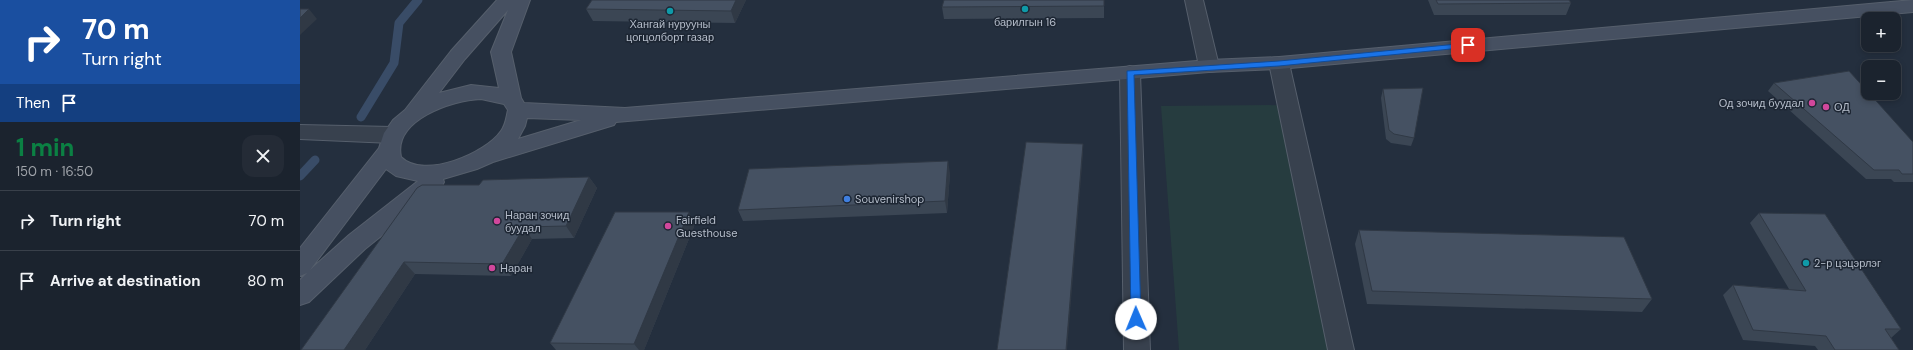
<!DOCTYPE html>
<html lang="en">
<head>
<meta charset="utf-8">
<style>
	body { margin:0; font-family:"DM Sans",sans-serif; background:#242b36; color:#f1f3f6; height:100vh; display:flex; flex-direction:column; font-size:15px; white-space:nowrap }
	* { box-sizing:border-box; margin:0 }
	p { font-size:13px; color:#a0a4aa }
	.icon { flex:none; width:22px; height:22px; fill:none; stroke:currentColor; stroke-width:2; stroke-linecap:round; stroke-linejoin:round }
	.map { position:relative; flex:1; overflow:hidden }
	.panel { display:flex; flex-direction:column; background:#1b232e; width:300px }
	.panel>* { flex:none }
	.top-card { background:#1a4fa0; color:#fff; overflow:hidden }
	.tools { position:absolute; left:1561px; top:12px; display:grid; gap:8px }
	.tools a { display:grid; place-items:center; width:40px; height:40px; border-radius:8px; background:#1b232e; box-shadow:0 2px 6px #0003,0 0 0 1px #39404a; font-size:20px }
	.pin { position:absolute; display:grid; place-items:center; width:34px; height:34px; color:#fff; margin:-17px; border-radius:8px; box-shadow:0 2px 6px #0006 }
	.me { position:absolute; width:44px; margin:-22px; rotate:359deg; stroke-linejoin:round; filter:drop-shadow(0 0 3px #0008) }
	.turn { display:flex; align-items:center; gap:14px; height:84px; padding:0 16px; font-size:18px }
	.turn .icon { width:52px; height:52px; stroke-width:2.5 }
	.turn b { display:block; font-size:28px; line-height:34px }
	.then { display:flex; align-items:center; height:38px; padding:0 16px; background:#0003; gap:8px; font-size:15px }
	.round { display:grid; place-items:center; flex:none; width:42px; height:42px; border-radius:12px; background:#242b36 }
	.summary { display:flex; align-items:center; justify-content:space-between; height:68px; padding:0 16px }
	h1 { font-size:24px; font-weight:700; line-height:30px; color:#0b8043 }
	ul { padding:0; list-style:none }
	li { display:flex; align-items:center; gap:12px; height:60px; padding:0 16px; border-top:1px solid #39404a }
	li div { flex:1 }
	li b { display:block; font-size:15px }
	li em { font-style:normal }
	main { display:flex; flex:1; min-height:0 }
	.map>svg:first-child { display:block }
	.green { fill:#263c3f }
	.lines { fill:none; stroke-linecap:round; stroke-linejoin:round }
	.stream { stroke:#394c67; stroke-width:9 }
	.street-casing { stroke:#565f6c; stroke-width:2 }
	.secondary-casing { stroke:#565f6c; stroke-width:2 }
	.street { fill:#38414e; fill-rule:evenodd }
	.secondary { fill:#465061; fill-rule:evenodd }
	.wall { fill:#3b4654 }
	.shaded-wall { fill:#303945 }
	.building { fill:#455162; stroke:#303945 }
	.route { fill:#1a73e8; stroke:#114b97 }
	.culture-dot { fill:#0f9aa8; stroke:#1d2633; stroke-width:1.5 }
	.hotel-dot { fill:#d1479c; stroke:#1d2633; stroke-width:1.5 }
	.shop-dot { fill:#3f7fe0; stroke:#1d2633; stroke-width:1.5 }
	.labels { text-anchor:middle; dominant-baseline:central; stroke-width:3; stroke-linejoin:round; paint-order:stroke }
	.poi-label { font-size:11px; fill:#b4bcc9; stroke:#1d2633; text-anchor:start }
</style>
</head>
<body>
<main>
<section class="panel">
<div class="top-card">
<div class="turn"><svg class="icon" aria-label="right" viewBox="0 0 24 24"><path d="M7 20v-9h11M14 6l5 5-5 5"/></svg><div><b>70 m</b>Turn right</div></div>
<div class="then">Then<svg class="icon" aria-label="arrive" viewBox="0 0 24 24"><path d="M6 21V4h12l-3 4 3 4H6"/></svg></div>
</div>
<div class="summary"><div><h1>1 min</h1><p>150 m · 16:50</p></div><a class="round"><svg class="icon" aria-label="close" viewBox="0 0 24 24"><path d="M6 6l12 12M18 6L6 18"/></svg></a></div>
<ul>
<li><svg class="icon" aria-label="right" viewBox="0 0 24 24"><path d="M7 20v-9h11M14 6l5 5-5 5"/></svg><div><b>Turn right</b></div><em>70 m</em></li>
<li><svg class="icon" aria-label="arrive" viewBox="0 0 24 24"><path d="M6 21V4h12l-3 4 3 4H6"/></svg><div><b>Arrive at destination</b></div><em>80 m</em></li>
</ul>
</section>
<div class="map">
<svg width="1613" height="350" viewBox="0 0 1613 350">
	<rect width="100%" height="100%" fill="#242f3e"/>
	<!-- green -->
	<path class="green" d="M986,105L1037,350H879L861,106Z"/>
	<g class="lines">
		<!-- stream -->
		<path class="stream" d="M61,117L94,63L99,23L118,0
			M0,176L15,160"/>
		<defs>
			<path id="street" d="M885,0H903L919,66L916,71L909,72L902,71L899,66Z
				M979,57L986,58L989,63L1054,350H1028L969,63L972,58Z
				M830,66L837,68L840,73L850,350H824L820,73L823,68Z
				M0,125L92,127L99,130L103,135L99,140L92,143L0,139Z"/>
			<path id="secondary" d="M197,0H230L211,52L221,98L224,103L325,108L909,60L979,57L1613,0V12L979,69L909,72L316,122L314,125L193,162L177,169L143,179L144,182L141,188L65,249L9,302L0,305V280L7,273L0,276V248L79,148L84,133L93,120L105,110L151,51ZM208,10L191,52L199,88L171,85L139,93L165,59ZM181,99L204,104L208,110C206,118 206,124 201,131C186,153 124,180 101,157C93,120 152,100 181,99ZM227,118L281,120L218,139L225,126ZM86,169L96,176L118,181L49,235L10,270Z"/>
		</defs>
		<!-- street casing -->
		<use href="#street" class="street-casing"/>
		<!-- secondary casing -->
		<use href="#secondary" class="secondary-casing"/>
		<!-- street -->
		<use href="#street" class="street"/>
		<!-- secondary -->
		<use href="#secondary" class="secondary"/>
	</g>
	<!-- wall -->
	<path class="wall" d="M446,0L435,23L293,21L286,9Z
		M804,0V18L644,19L642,7Z
		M1128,0H1269L1271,3L1266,15H1134Z
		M1474,83L1613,142V182H1594L1591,179H1566L1468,91Z
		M1083,89L1114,138L1111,146L1091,143L1086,139L1081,98Z
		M650,173L647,213L443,221L438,210Z
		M289,177L297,188L274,238L232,239L211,276L115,274L65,350H1L179,185Z
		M1459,213L1601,329L1591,338L1599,350H1518L1515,346L1443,340L1423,295L1433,285L1489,289L1450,223Z
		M395,224L344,350H256L250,343Z
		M1059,230L1352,299L1342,312L1067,304L1055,244Z"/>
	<!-- shaded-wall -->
	<path class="shaded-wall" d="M436,0H446L435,23L431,11Z
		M9,9L17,19L0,35V18Z
		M783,144V153L767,350H766Z
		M648,161L650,173L647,213L645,201Z
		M289,177L297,188L274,238L266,226Z
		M389,212L395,224L344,350H339L334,344Z
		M224,227L232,239L211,276L202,264Z
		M104,262L115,274L65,350H44Z"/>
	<!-- building -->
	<path class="building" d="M292,0H436L431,11L286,9Z
		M644,0H804V6L642,7Z
		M1136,0H1269L1271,3L1138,4Z
		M0,9H9L0,18Z
		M1549,71L1568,92V93H1569L1613,142V174H1602L1599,170H1574L1474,83Z
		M1123,88L1114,138L1094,134L1089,130L1083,89Z
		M726,142L783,144L766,350H697Z
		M648,161L645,201L438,210L449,169Z
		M289,177L266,226L224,227L202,264L104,262L44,350H1L117,188L122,185H179L183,180Z
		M315,212H389L334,344L250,343Z
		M1459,213L1525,214L1601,329H1585L1599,350H1535L1526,336L1453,330L1433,285L1506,291Z
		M1059,230L1324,237L1352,299L1072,291Z"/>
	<!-- route -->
	<path class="route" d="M1168,43L1171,44V47L979,66L834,75L841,319L840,322H832L831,319L827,71L979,61Z"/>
	<!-- markers -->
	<g class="culture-dot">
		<circle cx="725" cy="9" r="4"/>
		<circle cx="370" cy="11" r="4"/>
		<circle cx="1506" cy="263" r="4"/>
	</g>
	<g class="hotel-dot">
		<circle cx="1512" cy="103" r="4"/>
		<circle cx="1526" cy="107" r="4"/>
		<circle cx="197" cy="221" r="4"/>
		<circle cx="368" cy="226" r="4"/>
		<circle cx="192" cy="268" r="4"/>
	</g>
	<circle class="shop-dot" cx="547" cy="199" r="4"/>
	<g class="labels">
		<!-- poi labels -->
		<g class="poi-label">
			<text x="725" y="22" text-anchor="middle">барилгын 16</text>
			<text x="370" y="24" text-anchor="middle">Хангай нурууны<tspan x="370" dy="13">цогцолборт газар</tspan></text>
			<text x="1504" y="103" text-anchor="end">Од зочид буудал</text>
			<text x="1534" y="107">ОД</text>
			<text x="555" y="199">Souvenirshop</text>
			<text x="205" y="215">Наран зочид<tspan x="205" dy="13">буудал</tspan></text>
			<text x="376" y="220">Fairfield<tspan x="376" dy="13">Guesthouse</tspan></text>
			<text x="1514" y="263">2-р цэцэрлэг</text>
			<text x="200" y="268">Наран</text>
		</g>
	</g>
</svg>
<div class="tools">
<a>+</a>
<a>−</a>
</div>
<div class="pin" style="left:1168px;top:45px;background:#d93025"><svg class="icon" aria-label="arrive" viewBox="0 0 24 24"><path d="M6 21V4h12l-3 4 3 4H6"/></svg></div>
<svg class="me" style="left:836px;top:319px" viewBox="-20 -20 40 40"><circle r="19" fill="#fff"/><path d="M0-13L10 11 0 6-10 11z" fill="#1a73e8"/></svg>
</div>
</main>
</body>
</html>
